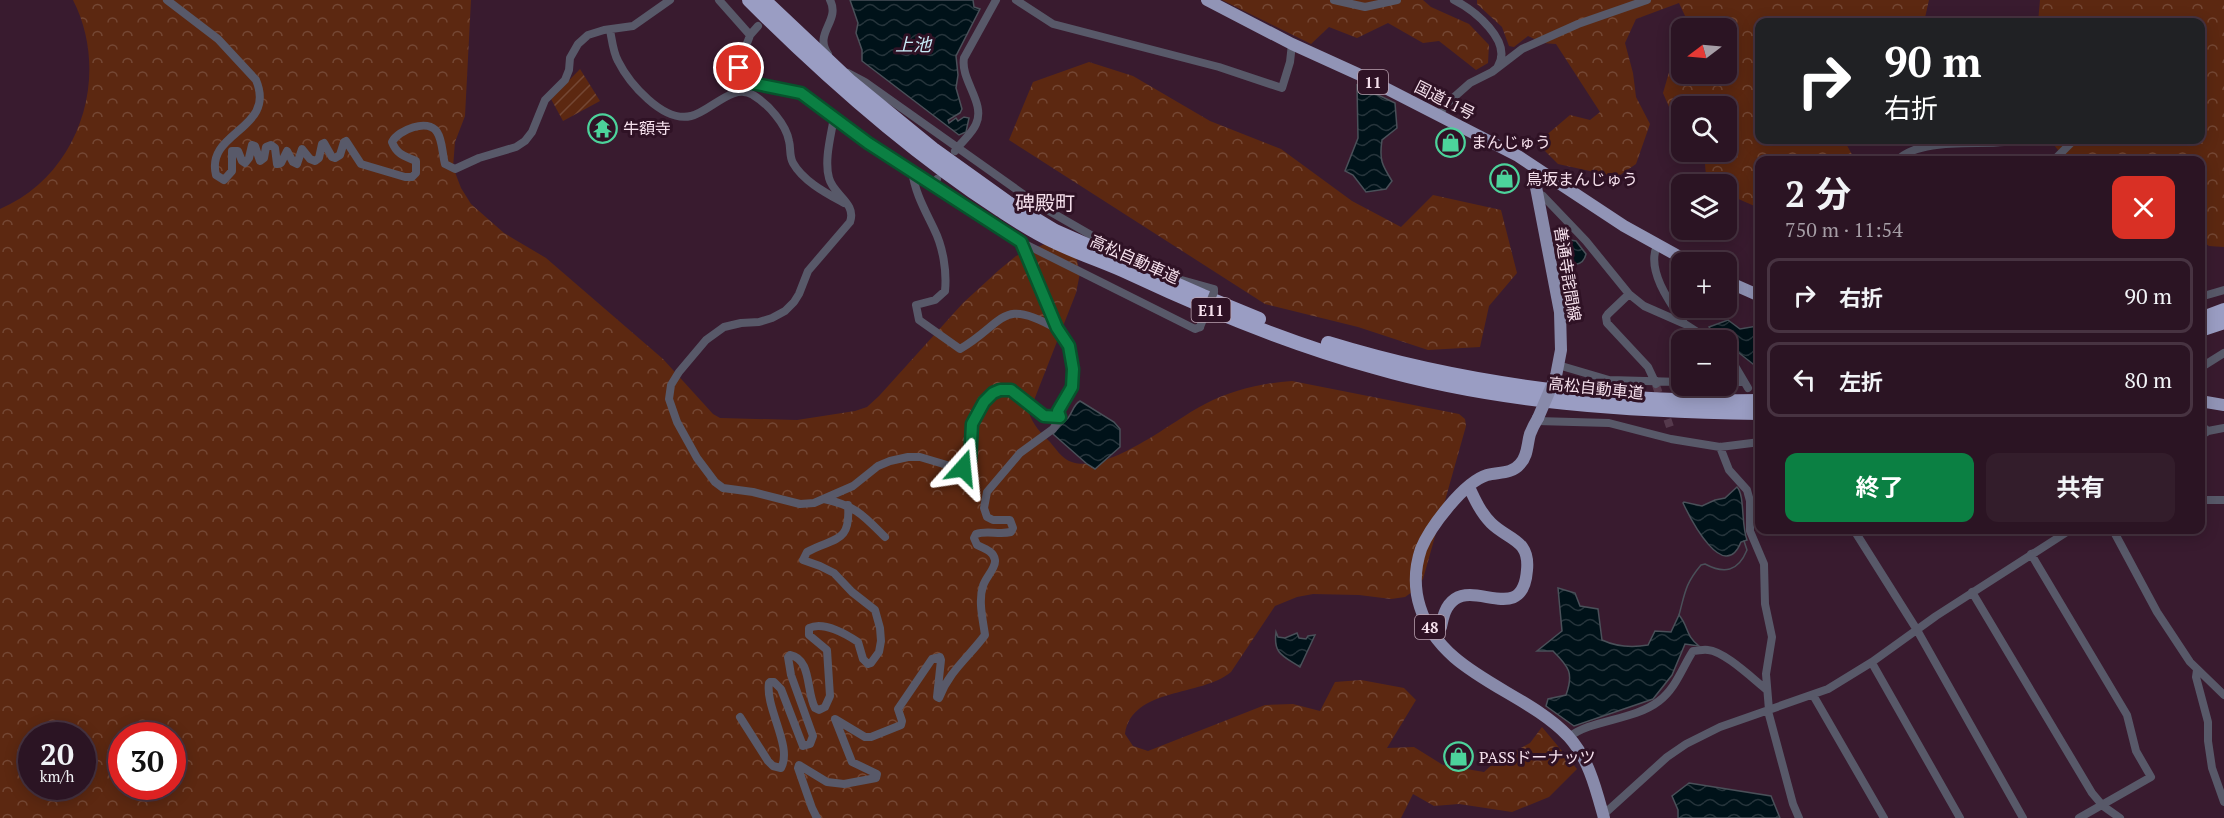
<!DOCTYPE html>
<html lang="ja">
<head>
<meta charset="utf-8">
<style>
	body { margin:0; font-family:"PT Serif","Noto Sans JP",serif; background:#331d2b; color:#f1f3f6; height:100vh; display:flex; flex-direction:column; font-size:22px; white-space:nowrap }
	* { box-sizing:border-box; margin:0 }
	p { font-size:20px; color:#a69ea6 }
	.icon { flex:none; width:33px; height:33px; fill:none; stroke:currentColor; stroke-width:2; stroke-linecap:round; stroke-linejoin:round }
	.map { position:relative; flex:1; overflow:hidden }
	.sheet { position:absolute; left:1755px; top:156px; width:450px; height:378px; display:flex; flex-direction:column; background:#2b1423; border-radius:12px; box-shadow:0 3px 15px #0003,0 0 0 2px #473341 }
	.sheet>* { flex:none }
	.banner { position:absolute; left:1755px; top:18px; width:450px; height:126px; border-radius:12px; box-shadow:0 3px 15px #0003,0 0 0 2px #473341; background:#202124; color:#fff; overflow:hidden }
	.needle { width:39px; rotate:254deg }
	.fabs { position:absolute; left:1671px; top:18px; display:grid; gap:12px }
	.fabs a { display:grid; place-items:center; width:66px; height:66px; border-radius:12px; background:#2b1423; box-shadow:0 3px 15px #0003,0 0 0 2px #473341; font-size:30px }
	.speed { position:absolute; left:18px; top:722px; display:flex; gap:12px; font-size:30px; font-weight:700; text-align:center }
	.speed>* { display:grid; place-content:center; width:78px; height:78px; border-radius:50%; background:#2b1423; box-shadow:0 3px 15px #0003,0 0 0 2px #473341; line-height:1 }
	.speed small { font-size:15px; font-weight:400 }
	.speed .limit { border:9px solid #d22; background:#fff; color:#111 }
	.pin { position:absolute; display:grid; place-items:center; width:51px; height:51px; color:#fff; margin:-26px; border:3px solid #fff; border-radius:50%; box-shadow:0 2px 6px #0007 }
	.me { position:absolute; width:66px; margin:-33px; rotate:18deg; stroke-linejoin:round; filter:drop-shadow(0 0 4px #0008) }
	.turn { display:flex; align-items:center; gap:21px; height:126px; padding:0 30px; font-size:27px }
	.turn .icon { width:78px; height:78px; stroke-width:2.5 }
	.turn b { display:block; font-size:42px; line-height:51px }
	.round { display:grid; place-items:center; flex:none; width:63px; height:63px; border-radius:12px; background:#331d2b }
	.head { display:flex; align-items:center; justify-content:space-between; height:102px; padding:0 30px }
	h1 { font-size:36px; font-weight:700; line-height:45px }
	.action { display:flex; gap:12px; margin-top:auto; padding:12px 30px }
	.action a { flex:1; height:69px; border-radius:12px; background:#0b8043; color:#fff; font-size:24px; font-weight:700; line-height:69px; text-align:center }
	.action a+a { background:#331d2b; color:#f1f3f6 }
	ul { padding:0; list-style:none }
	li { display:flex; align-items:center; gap:18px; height:75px; margin:0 12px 9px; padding:0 18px; border:3px solid #473341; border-radius:12px }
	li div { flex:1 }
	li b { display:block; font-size:22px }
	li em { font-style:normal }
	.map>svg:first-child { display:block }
	.forest { fill:url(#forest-crowns); fill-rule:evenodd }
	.garden { fill:url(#garden-furrows) }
	.water { fill:url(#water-waves); stroke:#4a5059; stroke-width:1.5 }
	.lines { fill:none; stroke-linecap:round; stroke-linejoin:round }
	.stream { stroke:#4a5059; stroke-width:1.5 }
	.minor-tunnel { stroke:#55394c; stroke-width:8; stroke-dasharray:8 4; stroke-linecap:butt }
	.minor { stroke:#585969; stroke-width:8 }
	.primary { stroke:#888aaa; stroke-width:12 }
	.trunk { stroke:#9194b6; stroke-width:12 }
	.motorway { stroke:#9a9dc3; stroke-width:14 }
	.minor-bridge { stroke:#585969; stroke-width:8 }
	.primary-bridge { stroke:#888aaa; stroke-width:12 }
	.route-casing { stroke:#07532c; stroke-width:15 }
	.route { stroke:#0b8043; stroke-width:10 }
	.labels { text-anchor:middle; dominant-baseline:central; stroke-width:6; stroke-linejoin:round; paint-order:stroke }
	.shield { fill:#2f1225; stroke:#baa3b1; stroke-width:1.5 }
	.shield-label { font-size:15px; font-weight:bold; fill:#f6e1ed }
	.street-label { font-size:16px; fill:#f6e1ed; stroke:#2f1225 }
	.poi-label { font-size:16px; fill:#f6e1ed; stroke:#2f1225; text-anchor:start }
	.water-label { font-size:18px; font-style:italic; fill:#c8eaf6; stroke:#2f1225 }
	.quarter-label { font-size:20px; fill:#f6e1ed; stroke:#2f1225 }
</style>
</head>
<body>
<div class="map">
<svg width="2224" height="818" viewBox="0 0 2224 818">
	<defs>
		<pattern id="forest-crowns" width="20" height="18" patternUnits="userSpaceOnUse" patternTransform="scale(1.5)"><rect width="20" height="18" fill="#5c2811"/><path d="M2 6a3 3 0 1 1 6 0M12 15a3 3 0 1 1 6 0" fill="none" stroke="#744734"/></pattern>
		<pattern id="garden-furrows" width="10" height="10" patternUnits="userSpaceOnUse" patternTransform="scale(1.5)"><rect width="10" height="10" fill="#5c2811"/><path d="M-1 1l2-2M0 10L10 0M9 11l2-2" fill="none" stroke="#744734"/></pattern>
		<pattern id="water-waves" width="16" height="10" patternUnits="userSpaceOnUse" patternTransform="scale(1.5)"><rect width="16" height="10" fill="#001219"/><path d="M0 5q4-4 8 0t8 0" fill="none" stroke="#26343b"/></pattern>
	</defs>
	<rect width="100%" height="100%" fill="#391b2f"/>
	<!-- forest -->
	<path class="forest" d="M73,0H471L465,116L455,142L453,167L461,188L471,204L504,233L546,258L663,359L713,414L720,418L797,420L855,411L867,407L879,396L963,303L999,270L1016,256L1052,241L1075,253L1080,273L1076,293L1029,413C1033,425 1041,433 1050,442C1055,448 1062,458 1069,461C1106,477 1173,420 1205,404C1232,390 1262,383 1292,381L1459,414L1465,419L1466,426L1423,579L1415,590L1405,597L1391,599L1359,595L1313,594L1297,597L1275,606L1231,672C1201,697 1132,687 1125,734L1133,746L1148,751L1265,705L1293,704L1320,711L1335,682L1361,680L1404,688L1416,700L1387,748L1414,747L1443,765L1484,772L1495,762L1530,743L1542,727L1577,769L1549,797L1512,812L1459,804L1434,806L1413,794L1401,818H0V209C79,176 112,76 73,0ZM32,735H82V786H32ZM122,735H172V786H122Z
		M1222,0H1423L1431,7L1469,24L1489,45L1488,63L1476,70L1439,41L1423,43L1388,23L1357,38L1329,27L1311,44Z
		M1477,0H1929L1924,22H1760V140H1844L1855,160H1760L1759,208L1727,194L1726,184H1714L1706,176L1704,152H1726V106H1682L1681,124L1673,116L1663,93L1681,31L1682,74H1726V28H1682L1686,18L1679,3L1636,19L1625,43L1633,73L1636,97L1650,124L1636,164L1617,177L1558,164L1537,143L1570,115L1590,120L1600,112L1556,44L1543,43L1528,36L1514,47L1509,46L1502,27L1477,4Z
		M2040,0H2224V247L2209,246L2201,240L2200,160H2066L2050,140H2200V22H2038Z
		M1089,62L1133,76L1210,121L1281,149L1352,201L1401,227L1433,195L1501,210L1517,273L1489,306L1480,347L1428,350L1358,327L1265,304L1009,140L1033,82Z"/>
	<!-- garden -->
	<path class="garden" d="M580,69L600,101L563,121L551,99Z"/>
	<!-- water -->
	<path class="water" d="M850,0H973L974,7L980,9L956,56L958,75L956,88L962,109L960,113L948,120L949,123L956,118L958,121L964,117L969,118L966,132L959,135L862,61V50L856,33L858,23Z
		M1357,85L1395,103L1397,128L1382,140C1379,160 1382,165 1392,181L1386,189L1366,192L1353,175L1345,171L1358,138Z
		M1570,240L1576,241L1586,254C1583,267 1571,266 1561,261L1564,243Z
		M1728,320L1740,329L1757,326L1759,328V369C1750,361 1712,333 1709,327Z
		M1080,401L1114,422L1120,429V447L1095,469L1087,464L1053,434C1058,428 1063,423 1068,418C1073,412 1073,405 1080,401Z
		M1737,487C1745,495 1741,525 1747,540L1741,542C1724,584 1691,520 1683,503L1684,502L1702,506L1715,500L1725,498Z
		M1558,588L1575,593L1580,606L1598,609L1602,640C1617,647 1631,648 1648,645L1655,631L1671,632L1679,615C1689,627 1685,635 1699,646L1685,644L1672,675L1653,699L1574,726L1546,706L1548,699L1566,695C1574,673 1569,667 1553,651H1537L1562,631Z
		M1276,632L1278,637L1285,638L1297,633L1299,638L1306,639L1308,636L1315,635L1300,667C1283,656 1273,654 1276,632Z
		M1689,783L1771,796L1780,818H1678V810L1672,796Z"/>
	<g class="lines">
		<!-- stream -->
		<path class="stream" d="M1679,615C1685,593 1685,584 1701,565L1705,564C1724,574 1738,572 1747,550L1744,541"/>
		<!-- minor-tunnel -->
		<path class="minor-tunnel" d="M1656,385L1671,430"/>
		<!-- minor -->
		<path class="minor" d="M167,0L218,39L256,80C277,130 205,131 216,175L224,180L232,171V151H238L242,161L245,163L249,158L252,145L255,146L260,161L264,158L266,147L271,145L275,148L277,164L281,163L287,151L293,162L297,164L302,149L310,159L315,161L319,158L322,144L324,143L332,157L335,158L340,155L344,142L346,141L361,164L405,177H412L416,173V161C405,156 397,155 392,142C398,130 428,118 437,132C443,141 442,154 445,164L455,169L479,158L516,147L525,141L532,132L545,100L565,80L569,70L570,58L578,44L588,35L604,30L633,26L670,0
			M719,0L750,35C745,53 727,71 752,83L801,93L868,143L932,186
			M1016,0L1053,24L1219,67L1282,88L1290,62L1292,44
			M1334,0L1365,7L1397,0
			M1454,0C1474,10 1513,41 1498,66
			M610,30C612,40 613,52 618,61C629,83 663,123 691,116C710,112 733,82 753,95C768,104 786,124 789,141C791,148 789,156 793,163C803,181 826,193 844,203
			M750,35L758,26
			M828,54C813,33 841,21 830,0
			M848,73L865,82L1037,204L1129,257
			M1440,115L1444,106L1470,83L1492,72L1522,49L1578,24L1647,0
			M834,117C831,136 824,160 829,178C833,195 857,203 850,222L808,271L799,294L794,302L785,311L772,318L759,322L741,323L724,327L706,340L679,372L671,385L669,399L677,422L697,458L715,482L723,488L753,492L800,504L814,503L853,486L878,466L890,461L908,457H920L957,468L966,467C976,455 969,440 972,426C975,411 990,386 1009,390C1032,395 1028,418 1061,417
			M955,151C961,142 972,134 976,124C986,103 960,80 964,58L996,0
			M1898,160C1919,138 1975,145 2004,142L2014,140
			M2054,160L2074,140
			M912,171C915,193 925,210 934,229C943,247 947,271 945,291L935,300L916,305L919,320L960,349C1005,323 1000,296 1057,329
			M937,179L932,186L1021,242L1195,329L1200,327
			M1538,193L1543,196L1586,241L1629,294L1644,306L1685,324L1710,340
			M1657,246C1646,270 1670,303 1684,323
			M1178,279L1214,289V292
			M1629,294L1608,314L1606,317L1607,323L1648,367L1656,384
			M2200,297L2224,290
			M1726,356L1735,366L1748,388
			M1558,365L1609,380L1682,382
			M2200,368L2224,353
			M1726,382H1744
			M1537,421L1609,423L1671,439L1720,447L1760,442
			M2200,425L2208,431
			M2200,436L2208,431L2224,428
			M1720,447L1729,470L1747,490L1750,501V531L1764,564L1765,604L1772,637L1766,674L1769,710
			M824,499C856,506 863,515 885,537
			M2200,500H2224
			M1854,530L1917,630L2023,818
			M2113,530L2157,612L2190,662L2224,695
			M2031,554L2127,715L2136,751L2151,777L2079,818
			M1972,592L2092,793L2103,806L2120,818
			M1872,663L1960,818
			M2197,670L2196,677L2208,722V741L2212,768L2224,802
			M1813,695L1884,818
			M1768,711L1793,804L1799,818
			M740,717L768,761L773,766L781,768C793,747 765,708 769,683L770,682H774L781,689L803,746L810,744L813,736L791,675L788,657L790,655C812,659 806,692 815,708L819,710L825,707L830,696L827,650L809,635V628C823,621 846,634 858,642L863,659L868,664L871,663L879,652L881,641L880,628L875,610L852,592L834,573L820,566L803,560L807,552C833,537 851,545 848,505
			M1569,737C1592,719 1633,721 1659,701C1676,688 1682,668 1693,651C1698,651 1703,649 1708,650C1724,651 1753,679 1767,690
			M1603,815L1667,757L1686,744L1720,727L1828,689L1872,662L1936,616L2070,530
			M817,818L812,808L798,768L799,765L827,782L844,784L876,778L877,774L852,762L835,719L865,737H871L901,725L902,721L898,709L932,659L940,657L941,660L937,697L939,698C950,670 968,658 985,635C983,620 978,601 983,586C985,578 996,568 995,560C994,551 983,548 977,545L974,538L976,534C987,530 999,535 1011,532L1013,528L1010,520H993L987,517L984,508L987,492L1020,453L1053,429L1061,417L1058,411L1072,387L1073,369L1069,346L1057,329L1021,242"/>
		<!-- primary -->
		<path class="primary" d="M1536,169L1535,182L1560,312L1561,350L1556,376
			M1538,418C1535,423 1532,429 1530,434C1527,444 1528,456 1520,464C1512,474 1498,472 1487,475C1464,482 1430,527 1421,549C1415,567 1414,588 1420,607C1441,675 1523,689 1568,736C1589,759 1596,789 1604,818
			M1433,633L1441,627C1443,617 1445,606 1455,599C1478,583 1523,624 1527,570C1530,539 1508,540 1491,523C1481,513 1475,500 1469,487"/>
		<!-- trunk -->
		<path class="trunk" d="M1207,0L1292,44L1358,74L1518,156L1624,226L1689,262
			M1726,281L1760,296
			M2200,401L2224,405"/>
		<!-- motorway -->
		<path class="motorway" d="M749,0C826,77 908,150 1000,210C1017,221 1035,233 1053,241C1079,254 1106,262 1131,274C1210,311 1290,344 1374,367C1498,403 1630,411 1760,413
			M764,0L851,82L933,149L1007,202L1055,231L1203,296L1259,319
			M2200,319L2224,310
			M2200,330L2224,322
			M1328,343C1468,386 1613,403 1760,401"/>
		<!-- minor-bridge -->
		<path class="minor-bridge" d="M1200,327L1214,292"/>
		<!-- primary-bridge -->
		<path class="primary-bridge" d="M1538,418L1556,376"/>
	</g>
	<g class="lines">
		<defs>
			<path id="route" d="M739,68L746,80L752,83L801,93L868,143L1021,242L1057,328L1069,346L1073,369L1072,387L1058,411L1060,417L1044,416L1011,390H1000L993,393L984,402L972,424L970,462L963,468"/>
		</defs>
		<!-- route casing -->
		<use href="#route" class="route-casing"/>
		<!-- route -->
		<use href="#route" class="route"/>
	</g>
	<!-- icons -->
	<defs>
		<symbol id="temple-ring" viewBox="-11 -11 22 22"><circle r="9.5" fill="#2f1225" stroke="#4cd39b" stroke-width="1.5"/><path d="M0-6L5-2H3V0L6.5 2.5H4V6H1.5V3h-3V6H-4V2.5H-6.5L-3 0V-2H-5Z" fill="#4cd39b"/></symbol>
		<symbol id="shop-ring" viewBox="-11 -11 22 22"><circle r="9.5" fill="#2f1225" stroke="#4cd39b" stroke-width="1.5"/><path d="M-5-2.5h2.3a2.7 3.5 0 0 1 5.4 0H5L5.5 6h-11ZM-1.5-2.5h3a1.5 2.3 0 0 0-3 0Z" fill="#4cd39b"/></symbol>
	</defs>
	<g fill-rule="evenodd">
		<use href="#temple-ring" x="586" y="112" width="33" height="33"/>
		<use href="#shop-ring" x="1434" y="126" width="33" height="33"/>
		<use href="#shop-ring" x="1488" y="162" width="33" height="33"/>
		<use href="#shop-ring" x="1442" y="740" width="33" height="33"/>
	</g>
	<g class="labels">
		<!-- shield labels -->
		<g class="shield">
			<rect x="1358" y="70" width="30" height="24" rx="4.5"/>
			<rect x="1191.5" y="298" width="39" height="24" rx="4.5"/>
			<rect x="1415" y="615" width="30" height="24" rx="4.5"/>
		</g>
		<g class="shield-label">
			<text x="1373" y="82">11</text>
			<text x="1211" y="310">E11</text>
			<text x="1430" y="627">48</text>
		</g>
		<!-- street labels -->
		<g class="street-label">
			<text transform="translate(1445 100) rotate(27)">国道11号</text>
			<text transform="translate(1135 259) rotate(24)">高松自動車道</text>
			<text transform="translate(1568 274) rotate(81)">善通寺詫間線</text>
			<text transform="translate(1596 388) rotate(6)">高松自動車道</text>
		</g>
		<!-- poi labels -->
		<g class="poi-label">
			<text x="623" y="128">牛額寺</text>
			<text x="1471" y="142">まんじゅう</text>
			<text x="1526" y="179">鳥坂まんじゅう</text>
			<text x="1479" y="757">PASSドーナッツ</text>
		</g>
		<!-- water labels -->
		<g class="water-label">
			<text x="913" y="44">上池</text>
		</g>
		<!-- quarter labels -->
		<g class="quarter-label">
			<text x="1045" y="202">碑殿町</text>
		</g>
	</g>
</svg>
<div class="fabs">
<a><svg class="needle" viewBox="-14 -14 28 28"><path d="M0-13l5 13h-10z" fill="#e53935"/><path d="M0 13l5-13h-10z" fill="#a69ea6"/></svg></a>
<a><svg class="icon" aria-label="search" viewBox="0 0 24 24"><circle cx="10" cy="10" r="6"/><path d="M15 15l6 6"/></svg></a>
<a><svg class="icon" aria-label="layers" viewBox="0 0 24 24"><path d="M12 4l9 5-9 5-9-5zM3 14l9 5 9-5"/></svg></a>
<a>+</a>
<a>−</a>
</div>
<div class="speed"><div>20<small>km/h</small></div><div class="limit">30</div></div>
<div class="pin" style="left:739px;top:68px;background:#d93025"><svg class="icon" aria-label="arrive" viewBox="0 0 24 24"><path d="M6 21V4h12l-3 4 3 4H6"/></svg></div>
<svg class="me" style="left:963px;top:468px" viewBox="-20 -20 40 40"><path d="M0-17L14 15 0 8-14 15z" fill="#0b8043" stroke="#fff" stroke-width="4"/></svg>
<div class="banner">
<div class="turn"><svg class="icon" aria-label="right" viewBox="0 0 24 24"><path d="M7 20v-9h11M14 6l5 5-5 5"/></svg><div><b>90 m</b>右折</div></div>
</div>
<section class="sheet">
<div class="head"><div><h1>2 分</h1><p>750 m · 11:54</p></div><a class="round" style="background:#d93025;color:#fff"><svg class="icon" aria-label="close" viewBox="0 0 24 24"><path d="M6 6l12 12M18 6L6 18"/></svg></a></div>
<ul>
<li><svg class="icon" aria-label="right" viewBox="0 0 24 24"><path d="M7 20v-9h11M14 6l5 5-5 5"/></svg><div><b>右折</b></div><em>90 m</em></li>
<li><svg class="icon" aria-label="left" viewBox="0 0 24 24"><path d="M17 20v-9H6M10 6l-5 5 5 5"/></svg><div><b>左折</b></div><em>80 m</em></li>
</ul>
<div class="action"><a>終了</a><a>共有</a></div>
</section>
</div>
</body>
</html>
